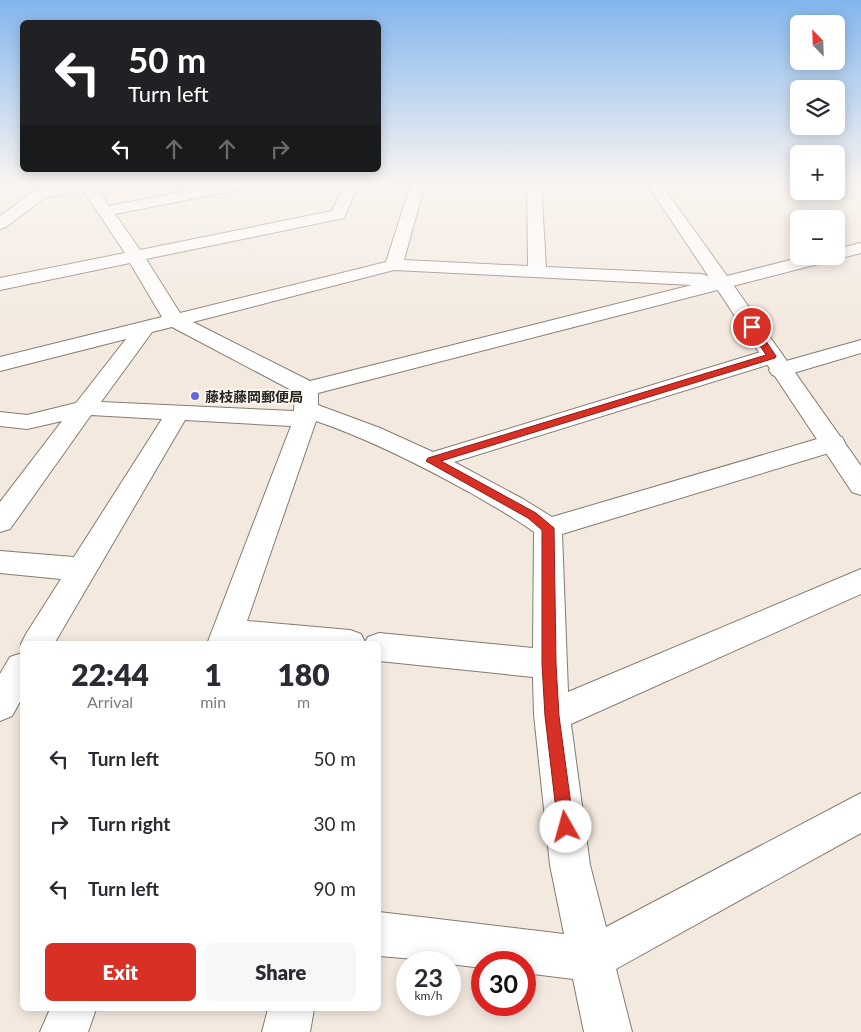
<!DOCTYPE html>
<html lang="en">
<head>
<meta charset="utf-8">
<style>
	body { margin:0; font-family:Lato,"Noto Sans JP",sans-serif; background:#f7f7f7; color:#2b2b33; height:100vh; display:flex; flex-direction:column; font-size:19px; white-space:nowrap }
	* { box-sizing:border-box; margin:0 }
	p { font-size:16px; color:#7c7c81 }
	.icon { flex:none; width:28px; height:28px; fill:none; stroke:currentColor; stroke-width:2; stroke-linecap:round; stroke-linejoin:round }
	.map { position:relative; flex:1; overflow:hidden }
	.side { position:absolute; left:20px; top:641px; width:361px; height:370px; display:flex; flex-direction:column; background:#fff; border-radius:8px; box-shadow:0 2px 12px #0003 }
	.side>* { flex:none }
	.guide { position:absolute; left:20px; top:20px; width:361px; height:152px; border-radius:8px; box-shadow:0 2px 12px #0003; background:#202124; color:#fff; overflow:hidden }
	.needle { width:32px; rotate:337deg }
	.tools { position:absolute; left:790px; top:15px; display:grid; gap:10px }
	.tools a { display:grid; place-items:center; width:55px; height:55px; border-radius:8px; background:#fff; box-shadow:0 2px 12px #0003; font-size:25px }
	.speed { position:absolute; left:396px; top:951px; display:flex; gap:10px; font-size:25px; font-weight:700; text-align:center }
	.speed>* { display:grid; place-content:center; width:65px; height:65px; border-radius:50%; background:#fff; box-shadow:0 2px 12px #0003; line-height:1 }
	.speed small { font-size:12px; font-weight:400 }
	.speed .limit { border:8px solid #d22; background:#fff; color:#111 }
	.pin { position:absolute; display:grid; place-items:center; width:42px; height:42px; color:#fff; margin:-21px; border:2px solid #fff; border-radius:50%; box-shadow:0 1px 5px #0007 }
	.me { position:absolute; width:55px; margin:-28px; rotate:353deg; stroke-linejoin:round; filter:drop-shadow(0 0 4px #0008) }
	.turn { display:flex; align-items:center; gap:18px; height:105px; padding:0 25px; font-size:22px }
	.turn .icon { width:65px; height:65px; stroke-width:2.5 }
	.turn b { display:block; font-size:35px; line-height:42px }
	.lanes { display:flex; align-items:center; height:48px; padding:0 25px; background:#0003; justify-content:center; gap:25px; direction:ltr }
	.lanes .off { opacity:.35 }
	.eta { display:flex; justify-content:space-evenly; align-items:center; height:85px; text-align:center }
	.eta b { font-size:30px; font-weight:800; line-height:35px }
	.action { display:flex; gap:10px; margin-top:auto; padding:10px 25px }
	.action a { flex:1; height:58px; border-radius:8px; background:#d93025; color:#fff; font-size:20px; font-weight:800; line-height:58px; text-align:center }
	.action a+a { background:#f7f7f7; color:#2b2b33 }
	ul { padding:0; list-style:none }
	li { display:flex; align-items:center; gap:15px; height:65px; padding:0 25px }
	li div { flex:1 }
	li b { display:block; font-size:19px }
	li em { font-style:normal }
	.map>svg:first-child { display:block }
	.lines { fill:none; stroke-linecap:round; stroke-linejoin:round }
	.minor-casing { stroke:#847b72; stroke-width:2 }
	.tertiary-casing { stroke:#847b72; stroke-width:2 }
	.minor { fill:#fff; fill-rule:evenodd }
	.tertiary { fill:#fff; fill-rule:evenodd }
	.route { fill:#d93025; stroke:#8d1f18 }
	.poi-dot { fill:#6466df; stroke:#fdf7f1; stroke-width:2 }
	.labels { text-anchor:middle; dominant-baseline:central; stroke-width:4; stroke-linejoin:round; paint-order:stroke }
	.poi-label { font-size:14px; font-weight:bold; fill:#292521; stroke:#fdf7f1; text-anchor:start }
</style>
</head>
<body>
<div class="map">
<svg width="861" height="1032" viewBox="0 0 861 1032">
	<rect width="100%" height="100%" fill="#f3e9df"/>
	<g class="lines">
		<defs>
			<path id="minor" d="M70,184H94L109,206L225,184H254L252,187L247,188L115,214L140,250L332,211L345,184H359L344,218L146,259L180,313L386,262L411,184H425L404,260L528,266L527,184H541L546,267L701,274L708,276L711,280L647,184H661L727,276L806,256H836V249L861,243V253L318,393V405L380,428L433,452L764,351L772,350L780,351L783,356L780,361L454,462L523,499L552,517L824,437L833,435L842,437L845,443L842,449L562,534L568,692L861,569V594L571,724L590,865L606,927L861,793V833L616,969L632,1032H584L573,979L525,973V962H482V968L450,964V962L379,956V912L564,934L550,865L534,715L533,677L379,661V644H207L291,426L185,420L54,644H22V647L21,644L26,634L61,579L0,573V551L74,557L162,419L91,415L10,529L0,532V502L62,421L27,429L0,426V412L27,415L76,403L126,339L0,371V357L162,317L130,263L0,290V278L125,253L83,190L44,198L6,227L0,229V216L34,191ZM394,270L692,285L310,381L193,322ZM172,327L295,392L294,411L101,402L152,332ZM316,421C369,439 420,465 469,492C491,505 514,517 534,532L533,648L379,633L368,637L365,642L361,634L350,630L247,621Z
				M861,340V353L780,377L772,375L769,370L772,365Z
				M22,653V698L12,716L0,721V674L10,657Z
				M50,1009H96L88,1032H40Z
				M268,1009H314L310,1032H262Z"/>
			<path id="tertiary" d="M722,277L729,279L861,466V495L852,492L713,283L715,279Z"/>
		</defs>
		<!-- minor casing -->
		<use href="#minor" class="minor-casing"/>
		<!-- tertiary casing -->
		<use href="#tertiary" class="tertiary-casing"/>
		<!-- minor -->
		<use href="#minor" class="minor"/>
		<!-- tertiary -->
		<use href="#tertiary" class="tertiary"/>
	</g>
	<!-- sky -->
	<linearGradient id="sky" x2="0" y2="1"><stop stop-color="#83b6ee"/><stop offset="0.56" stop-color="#faf5f1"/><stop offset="1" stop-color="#faf5f1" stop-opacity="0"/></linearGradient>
	<rect width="861" height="328" fill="url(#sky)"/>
	<!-- route -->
	<path class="route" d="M752,324L755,325L776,356L775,358L441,461L536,513L554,528L556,664L559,716L574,827L572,833L566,835L560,833L558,827L545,716L542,664V530L528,518L426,461L428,458L766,355L748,327Z"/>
	<!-- markers -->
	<circle class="poi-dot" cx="195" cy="396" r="5"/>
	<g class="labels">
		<!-- poi labels -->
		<g class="poi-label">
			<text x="205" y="396">藤枝藤岡郵便局</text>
		</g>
	</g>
</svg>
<div class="tools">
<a><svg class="needle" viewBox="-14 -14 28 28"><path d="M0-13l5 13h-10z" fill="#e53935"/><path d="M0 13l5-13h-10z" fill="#7c7c81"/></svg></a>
<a><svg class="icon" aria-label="layers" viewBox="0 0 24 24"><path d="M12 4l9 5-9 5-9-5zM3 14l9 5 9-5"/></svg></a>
<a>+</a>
<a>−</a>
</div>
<div class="speed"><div>23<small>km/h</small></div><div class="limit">30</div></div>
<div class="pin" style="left:752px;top:327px;background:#d93025"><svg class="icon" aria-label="arrive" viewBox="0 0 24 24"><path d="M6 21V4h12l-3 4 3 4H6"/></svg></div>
<svg class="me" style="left:566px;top:827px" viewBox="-20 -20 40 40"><circle r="19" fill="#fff"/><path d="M0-13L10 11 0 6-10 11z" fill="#d93025"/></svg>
<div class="guide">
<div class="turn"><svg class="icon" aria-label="left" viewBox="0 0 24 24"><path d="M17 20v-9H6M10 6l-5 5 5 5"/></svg><div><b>50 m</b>Turn left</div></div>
<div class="lanes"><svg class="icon" aria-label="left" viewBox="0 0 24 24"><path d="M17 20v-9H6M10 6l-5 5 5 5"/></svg><svg class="icon off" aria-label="ahead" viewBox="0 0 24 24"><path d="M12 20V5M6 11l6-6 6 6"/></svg><svg class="icon off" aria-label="ahead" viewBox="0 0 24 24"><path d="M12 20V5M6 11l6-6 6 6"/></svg><svg class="icon off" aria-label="right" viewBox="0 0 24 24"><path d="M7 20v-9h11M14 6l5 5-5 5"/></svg></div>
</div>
<section class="side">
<div class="eta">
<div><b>22:44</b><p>Arrival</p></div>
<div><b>1</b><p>min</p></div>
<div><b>180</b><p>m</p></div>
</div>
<ul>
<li><svg class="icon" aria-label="left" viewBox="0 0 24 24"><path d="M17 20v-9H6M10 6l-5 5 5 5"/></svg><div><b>Turn left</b></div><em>50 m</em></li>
<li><svg class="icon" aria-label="right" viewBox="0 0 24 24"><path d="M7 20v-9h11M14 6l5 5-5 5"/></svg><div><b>Turn right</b></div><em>30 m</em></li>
<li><svg class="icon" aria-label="left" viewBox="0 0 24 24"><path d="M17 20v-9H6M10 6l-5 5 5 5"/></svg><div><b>Turn left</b></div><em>90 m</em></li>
</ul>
<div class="action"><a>Exit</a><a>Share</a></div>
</section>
</div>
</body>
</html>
